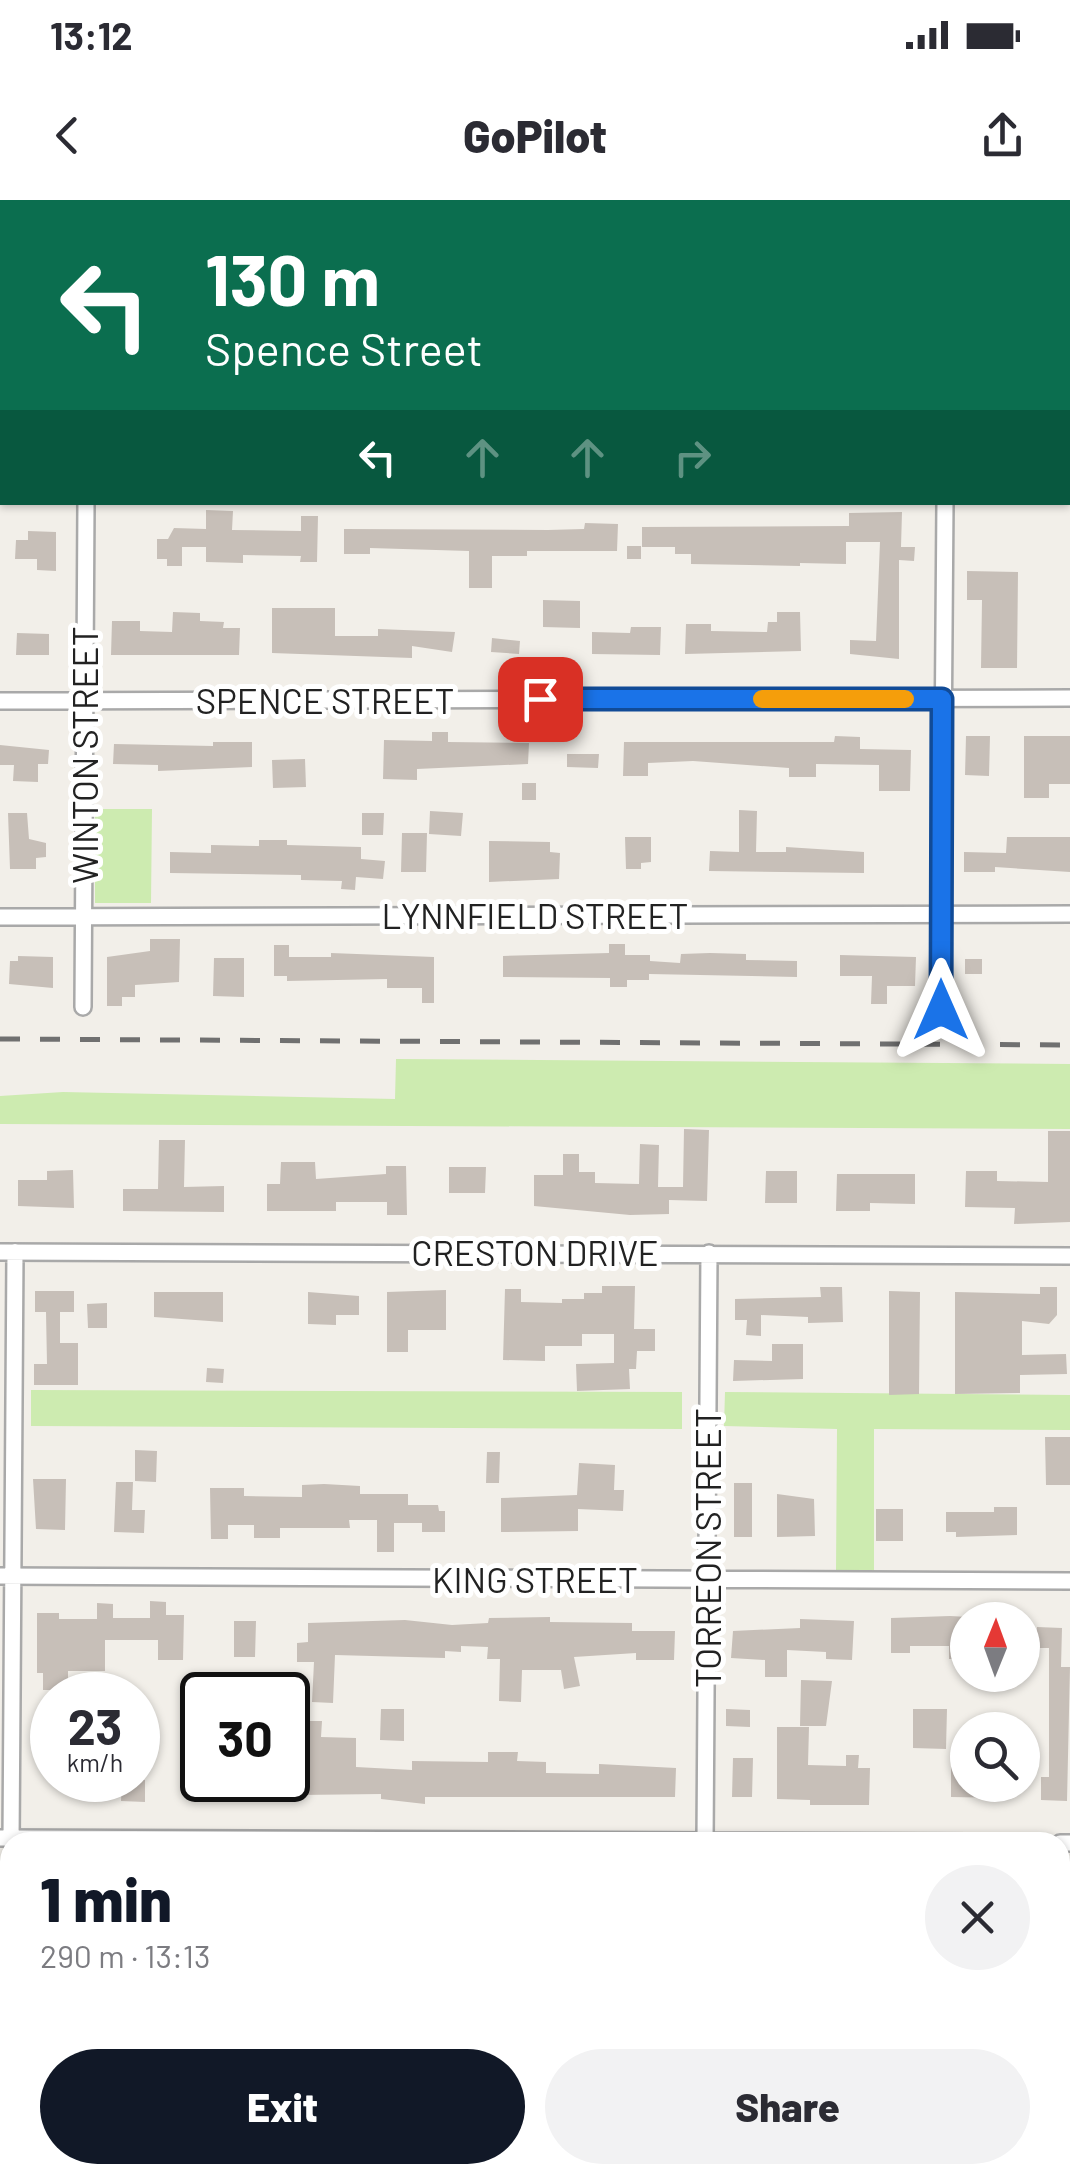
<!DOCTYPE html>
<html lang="en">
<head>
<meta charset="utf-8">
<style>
	body { margin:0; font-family:Barlow,sans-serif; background:#f2f2f3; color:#2b2b33; height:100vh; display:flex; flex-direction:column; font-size:38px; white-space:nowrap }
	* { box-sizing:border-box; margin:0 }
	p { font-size:32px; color:#7c7c81 }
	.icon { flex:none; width:55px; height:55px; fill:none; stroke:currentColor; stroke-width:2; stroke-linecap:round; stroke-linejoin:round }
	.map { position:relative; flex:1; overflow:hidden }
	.details { position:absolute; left:0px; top:1632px; width:1070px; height:352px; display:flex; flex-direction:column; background:#fff; border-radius:30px 30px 0 0; box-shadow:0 2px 8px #0004 }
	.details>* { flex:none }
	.guide { position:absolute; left:0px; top:0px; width:1070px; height:305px; box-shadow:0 2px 8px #0004; background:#0b6e4f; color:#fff; overflow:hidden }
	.needle { width:65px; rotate:1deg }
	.fabs { position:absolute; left:950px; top:1402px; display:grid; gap:20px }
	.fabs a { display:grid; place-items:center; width:90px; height:90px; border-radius:50%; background:#fff; box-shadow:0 2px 8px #0004; font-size:50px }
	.speed { position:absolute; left:30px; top:1472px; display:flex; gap:20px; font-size:50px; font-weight:700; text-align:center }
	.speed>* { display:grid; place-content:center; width:130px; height:130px; border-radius:50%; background:#fff; box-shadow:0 2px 8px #0004; line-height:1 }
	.speed small { font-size:25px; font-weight:400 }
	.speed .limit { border:5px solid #111; border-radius:15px; background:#fff; color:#111 }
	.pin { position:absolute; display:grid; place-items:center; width:85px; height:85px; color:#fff; margin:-42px; border-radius:20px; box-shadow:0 5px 15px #0006 }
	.me { position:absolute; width:110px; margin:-55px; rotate:0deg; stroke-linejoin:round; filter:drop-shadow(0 0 8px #0008) }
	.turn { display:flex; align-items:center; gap:35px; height:210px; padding:0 40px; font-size:45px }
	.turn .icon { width:130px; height:130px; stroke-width:2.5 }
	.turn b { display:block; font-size:70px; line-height:85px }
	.lanes { display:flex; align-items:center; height:95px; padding:0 40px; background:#0003; justify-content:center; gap:50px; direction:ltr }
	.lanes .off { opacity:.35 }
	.round { display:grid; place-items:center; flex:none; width:105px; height:105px; border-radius:52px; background:#f2f2f3 }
	.summary { display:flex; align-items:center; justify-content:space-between; height:170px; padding:0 40px }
	h1 { font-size:60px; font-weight:800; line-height:75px; color:#111827 }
	.button { display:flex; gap:20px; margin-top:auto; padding:20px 40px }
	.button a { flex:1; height:115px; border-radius:60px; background:#111827; color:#fff; font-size:40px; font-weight:800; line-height:115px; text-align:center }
	.button a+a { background:#f2f2f3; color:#2b2b33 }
	.status { display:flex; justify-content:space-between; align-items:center; height:70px; padding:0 50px; background:#fff; direction:ltr }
	.status svg { height:28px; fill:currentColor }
	header { display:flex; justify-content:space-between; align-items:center; height:130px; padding:0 40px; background:#fff; font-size:45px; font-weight:800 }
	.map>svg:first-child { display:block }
	.grass { fill:#cdebb0 }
	.building { fill:#c7bfb8 }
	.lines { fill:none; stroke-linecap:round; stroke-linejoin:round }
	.minor-casing { stroke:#a9a9a9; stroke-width:20 }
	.tertiary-casing { stroke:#a9a9a9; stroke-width:25 }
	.minor { stroke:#fff; stroke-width:15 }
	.tertiary { stroke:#fff; stroke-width:20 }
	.rail { stroke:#707070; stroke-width:5; stroke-dasharray:20 20; stroke-linecap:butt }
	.route-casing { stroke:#114b97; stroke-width:25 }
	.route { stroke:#1a73e8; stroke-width:18 }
	.slow { stroke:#f59e0b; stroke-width:18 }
	.labels { text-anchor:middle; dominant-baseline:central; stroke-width:10; stroke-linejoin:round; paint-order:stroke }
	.street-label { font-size:35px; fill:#222; stroke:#fff }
</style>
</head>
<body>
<div class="status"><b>13:12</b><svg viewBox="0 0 49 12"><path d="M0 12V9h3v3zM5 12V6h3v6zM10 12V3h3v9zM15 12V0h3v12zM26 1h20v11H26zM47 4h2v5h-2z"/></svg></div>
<header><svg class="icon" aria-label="back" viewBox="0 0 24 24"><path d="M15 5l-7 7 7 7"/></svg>GoPilot<svg class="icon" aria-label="share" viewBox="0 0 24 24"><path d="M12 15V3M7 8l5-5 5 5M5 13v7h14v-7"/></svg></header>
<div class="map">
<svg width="1070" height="1984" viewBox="0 0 1070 1984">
	<rect width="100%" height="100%" fill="#f2efe9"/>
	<!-- grass -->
	<path class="grass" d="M95,609H152L151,703H95Z
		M396,859L1070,864V929L0,924V896L63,892L395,899Z
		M31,1190L682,1192V1229L31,1226Z
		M725,1192L1070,1195V1230L874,1229V1372H836L837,1229L724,1226Z"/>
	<!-- building -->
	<path class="building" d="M206,310L233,311L232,330L301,331V316H318L317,362H300L301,356L243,355V363L206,362V347H182V366H167V359H157V339H168L174,328L206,329Z
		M902,312L901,347H915L914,361L899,360V459L850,454V440L876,441L880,342H846V364L800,363V366L691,364V354H675V347H642V327L849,326V313Z
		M585,323L618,324L617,351H527V356H492V388H469V351L370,348V354H344V329L548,330L584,329Z
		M28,331L56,332V371L37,370V359H15L16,340H28Z
		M627,346H641V359H627Z
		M967,371L1018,372L1017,468H981L982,400H967Z
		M543,400L580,401V428L543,427Z
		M272,408H335V436H378V429L455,432L452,452L412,446V458L272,453Z
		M173,412L200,413V421L224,422L223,428H240L239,455H111L112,421H140V431L172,432Z
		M777,412H800L801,451L685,454L686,424H711V431L767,432L768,422H777Z
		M631,427H661L660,455L592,454V432L630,433Z
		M17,433L49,434V455H16Z
		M492,438L520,441L519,454L491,452Z
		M432,532H448V542L529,543L528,564L417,569V580L383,579L384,540L432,541Z
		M835,536L860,537V549L911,550L910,591H879V565L816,564V577H789V568L693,561L648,563V576H623L624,542H834Z
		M966,536H990L989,576L965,575Z
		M1024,536H1070V584H1049V598H1024Z
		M213,542H252V567L158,571V565L113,564L114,544L213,546Z
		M0,545L49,550L48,564H38V582L13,581L14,565H0Z
		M567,554H599L598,568L567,567Z
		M305,559L306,587L273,588L272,560Z
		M522,583H536V600H522Z
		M739,610L757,611L756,652H786V647L864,652V673L709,671L710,651L739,652Z
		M430,611L463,613L461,636L429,634Z
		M8,613H27L29,639L46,643V657L36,658V669H10Z
		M362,613H384L383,635H362Z
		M402,633H427L426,672H401Z
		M625,637H651V662L641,663V669H626Z
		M1007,637H1070V672L995,667V672H964V652L1006,653Z
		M259,640H287V645L361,647V659L385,661L383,679L356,677L355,690L341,689L342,681L301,680V675L170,673V652L211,653V645L259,646Z
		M489,641L550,642V652L560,653L559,679L489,682Z
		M150,739H180L179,782L135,785V797H122V806H107V757L150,751Z
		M609,744H625V755H650V761L680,763L681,754L710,753L746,754V760L797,761V777L649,774V780H627V787H610V778L503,777V756L609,753Z
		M274,745H289V757H331V753L434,757V803H422V788H387V779L287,781V776H274Z
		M840,755L916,757L915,786H887V804H871L872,776H840Z
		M18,756L53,757V788L9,784L10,761H18Z
		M214,758H244V797L213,796Z
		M965,759H982V774H965Z
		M684,929L709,930L707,1001L669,1000V1014L630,1015L534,1006V975H563V954H579V972H595V983L639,984L640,944L659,945L658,987H683Z
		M1048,931H1070V1022L1014,1024L1015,1008L965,1007L966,971H997V981L1048,982Z
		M159,940H185L184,987L224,986V1012L123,1011V989H158Z
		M281,962H315L316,979L386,974V966H406L407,1015H387V1002H336V1011H267V984H280Z
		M449,967H486L485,993H449Z
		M73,970L74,1008L18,1006V980H47V971Z
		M766,971H797V1003H765Z
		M837,974H915V1004L870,1003V1011H836Z
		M602,1086H635L634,1129H655V1151H637L636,1169H629L630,1189L577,1191L576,1164L614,1163V1134H582V1146H545V1161L503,1160L505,1089H521V1102L562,1103V1099H584V1093H602Z
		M820,1087H842L843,1122L808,1123V1117L761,1115V1136L746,1135L747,1120H735V1099L821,1097Z
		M1040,1087H1057V1115L1049,1124L1022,1121V1155L1066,1154L1067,1174L1020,1175V1193L955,1194V1092L1040,1094Z
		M446,1090V1130H408V1152H387V1092Z
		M35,1091H74V1112H60V1143H78V1185H34V1164H47L46,1112H35Z
		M889,1091L920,1092L919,1194L889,1195Z
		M154,1092H223V1122L154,1117Z
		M308,1092L359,1096V1115H336V1125L308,1124Z
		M107,1103V1128H88L87,1104Z
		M772,1144H803V1179L733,1181L734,1160L772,1161Z
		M207,1168L224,1169L223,1183L206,1182Z
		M1045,1237H1070V1285H1046Z
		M135,1250L157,1251L156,1282L135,1281Z
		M487,1252H500L499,1283H486Z
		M579,1263L615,1265L614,1290H624L623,1311L578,1309V1331L501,1332V1298L577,1295Z
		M33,1279H66L65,1330L36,1329Z
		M116,1282H133L132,1310H145L144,1333L114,1332Z
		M734,1283H752V1337H734Z
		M324,1284L360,1286V1294H408V1305H438L439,1311H445V1332H422V1323H394V1352H377V1320H349L350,1328H280V1338H254V1325H228V1339H211L210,1288H244V1296L302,1297V1285Z
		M777,1294L814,1299L815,1336L777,1337Z
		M994,1307H1017V1335L956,1337V1332H946V1312H994Z
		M876,1309H903V1341H876Z
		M150,1401L166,1402V1415H184L183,1460H158V1440H105V1471H68V1490H43V1473H37V1413H59V1419H97V1403L113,1404V1418H150Z
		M950,1416L968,1417L965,1459H949V1446H910V1453H891V1418Z
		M550,1417V1422L632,1423V1431H675L674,1460H636V1453L574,1457L580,1486L564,1489L561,1470H522L521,1502L499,1501L500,1459H487L488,1447L461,1446V1452L445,1451V1458L335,1455L333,1503L312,1502L314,1462H297V1443L308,1442V1423L405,1420L452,1425L488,1423L489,1418Z
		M800,1419L854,1421L852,1460L826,1459V1452L787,1450V1477H765V1460L731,1458L733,1431L800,1428Z
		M234,1421H256L255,1457H234Z
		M1037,1427L1062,1428L1061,1467H1070L1067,1601L1041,1600V1577H1049V1448H1036Z
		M801,1480L832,1481L826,1526H800Z
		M381,1509H404V1541L380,1540Z
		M726,1509L750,1510V1527L726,1526Z
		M913,1509H947L946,1549L913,1548Z
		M303,1521H322L321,1537L356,1538V1567L412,1570V1561L488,1562V1552H518L517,1561L546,1562V1573L599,1574V1564L676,1568L675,1597H425V1604L381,1599V1594L300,1595V1568H308Z
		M777,1527H809L808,1565L846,1566V1555H859L858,1568H870L869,1605H810V1600L777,1599Z
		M733,1558H753L752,1597H732Z
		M951,1558H968V1585H1008L1007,1598L951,1597Z
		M122,1580H145V1602L121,1601Z
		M194,1580H267V1596L221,1595V1601L194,1602Z"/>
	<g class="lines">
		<defs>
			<path id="minor" d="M584,0V2
				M0,501L1070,498
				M0,717L1070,714
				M83,807L86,302
				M941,810L945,302
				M0,1052L1070,1056
				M0,1376L1070,1381
				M0,1638L970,1642
				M11,1642L15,1052
				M705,1642L709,1053
				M1060,1643H1070
				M0,1911H10
				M1060,1918H1070
				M702,1984V1975"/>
			<path id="tertiary" d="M1068,284H1070
				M0,288H2"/>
		</defs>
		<!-- minor casing -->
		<use href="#minor" class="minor-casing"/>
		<!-- tertiary casing -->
		<use href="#tertiary" class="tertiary-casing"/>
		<!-- minor -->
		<use href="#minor" class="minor"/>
		<!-- tertiary -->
		<use href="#tertiary" class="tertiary"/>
		<!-- rail -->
		<path class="rail" d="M0,839L1070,845"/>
	</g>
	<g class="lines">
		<defs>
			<path id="route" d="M540,499H942L941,810"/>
		</defs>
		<!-- route casing -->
		<use href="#route" class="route-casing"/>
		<!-- route -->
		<use href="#route" class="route"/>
		<!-- slow -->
		<path class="slow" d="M762,499H905"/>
	</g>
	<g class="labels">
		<!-- street labels -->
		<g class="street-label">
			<text x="325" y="500">SPENCE STREET</text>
			<text transform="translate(84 555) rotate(-90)">WINTON STREET</text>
			<text x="535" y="715">LYNNFIELD STREET</text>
			<text x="535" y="1052">CRESTON DRIVE</text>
			<text transform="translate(707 1348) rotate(-90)">TORREON STREET</text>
			<text x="535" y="1379">KING STREET</text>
		</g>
	</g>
</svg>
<div class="fabs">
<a><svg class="needle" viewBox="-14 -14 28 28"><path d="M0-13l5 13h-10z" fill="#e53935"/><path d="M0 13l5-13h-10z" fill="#7c7c81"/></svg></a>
<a><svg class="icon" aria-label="search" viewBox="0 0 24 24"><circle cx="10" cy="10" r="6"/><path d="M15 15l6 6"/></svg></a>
</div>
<div class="speed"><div>23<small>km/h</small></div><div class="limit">30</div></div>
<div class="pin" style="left:540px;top:499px;background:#d93025"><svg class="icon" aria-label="arrive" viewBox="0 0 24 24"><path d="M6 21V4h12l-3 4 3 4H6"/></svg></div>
<svg class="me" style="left:941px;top:810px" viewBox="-20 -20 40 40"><path d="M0-17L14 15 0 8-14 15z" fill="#1a73e8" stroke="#fff" stroke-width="4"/></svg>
<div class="guide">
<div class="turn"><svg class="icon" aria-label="left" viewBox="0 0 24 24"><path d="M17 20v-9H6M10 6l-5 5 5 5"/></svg><div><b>130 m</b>Spence Street</div></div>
<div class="lanes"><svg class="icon" aria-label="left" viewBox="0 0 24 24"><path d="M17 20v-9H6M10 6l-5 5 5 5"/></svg><svg class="icon off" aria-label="ahead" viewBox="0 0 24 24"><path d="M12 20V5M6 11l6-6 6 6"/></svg><svg class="icon off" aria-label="ahead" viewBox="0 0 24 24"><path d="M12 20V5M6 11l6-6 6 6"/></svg><svg class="icon off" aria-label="right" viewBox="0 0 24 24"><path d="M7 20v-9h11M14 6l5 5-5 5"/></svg></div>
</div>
<section class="details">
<div class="summary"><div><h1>1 min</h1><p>290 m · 13:13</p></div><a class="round"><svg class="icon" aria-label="close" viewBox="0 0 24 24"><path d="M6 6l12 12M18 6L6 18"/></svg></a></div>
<div class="button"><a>Exit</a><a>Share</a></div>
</section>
</div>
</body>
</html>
